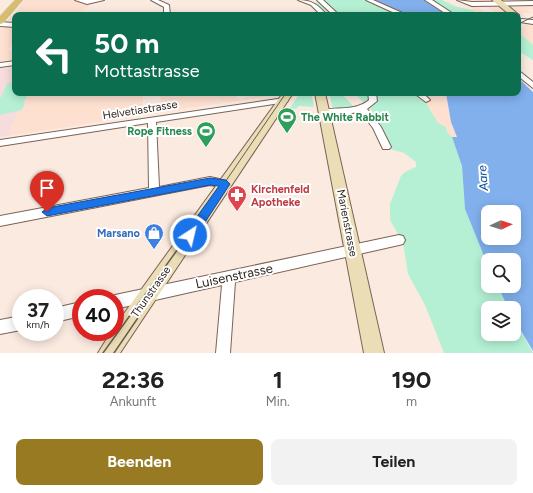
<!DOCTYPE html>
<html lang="de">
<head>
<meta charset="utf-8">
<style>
	body { margin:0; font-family:Figtree,sans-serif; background:#f2f2f2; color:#222; height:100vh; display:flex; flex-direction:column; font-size:15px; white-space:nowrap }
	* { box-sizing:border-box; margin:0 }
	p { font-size:13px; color:#767676 }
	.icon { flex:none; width:22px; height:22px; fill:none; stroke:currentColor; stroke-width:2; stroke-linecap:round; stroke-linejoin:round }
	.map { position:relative; height:353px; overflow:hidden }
	.side { display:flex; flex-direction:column; background:#fff; flex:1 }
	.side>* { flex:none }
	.hud { position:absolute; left:12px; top:12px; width:509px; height:84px; border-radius:8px; box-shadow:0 2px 10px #0003; background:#0b6e4f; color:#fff; overflow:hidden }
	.needle { width:26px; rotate:86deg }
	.buttons { position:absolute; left:481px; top:205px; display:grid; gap:8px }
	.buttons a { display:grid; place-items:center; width:40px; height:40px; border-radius:8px; background:#fff; box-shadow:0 2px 10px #0003; font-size:20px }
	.speed { position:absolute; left:12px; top:289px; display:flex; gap:8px; font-size:20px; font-weight:700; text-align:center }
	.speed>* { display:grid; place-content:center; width:52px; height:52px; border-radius:50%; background:#fff; box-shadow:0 2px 10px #0003; line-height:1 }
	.speed small { font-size:10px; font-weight:400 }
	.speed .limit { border:6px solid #d22; background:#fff; color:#111 }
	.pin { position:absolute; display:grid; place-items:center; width:34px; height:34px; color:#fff; margin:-41px -17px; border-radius:50% 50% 50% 0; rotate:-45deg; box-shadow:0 0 4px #0007 }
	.pin .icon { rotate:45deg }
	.me { position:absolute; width:44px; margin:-22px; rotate:35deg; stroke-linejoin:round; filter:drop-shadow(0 0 3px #0008) }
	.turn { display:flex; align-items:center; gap:14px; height:84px; padding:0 16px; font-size:18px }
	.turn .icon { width:52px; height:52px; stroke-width:2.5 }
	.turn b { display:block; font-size:28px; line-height:34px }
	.eta { display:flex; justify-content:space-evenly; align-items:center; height:68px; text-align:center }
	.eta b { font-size:24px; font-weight:700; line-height:28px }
	.button { display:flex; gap:8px; margin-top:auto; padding:8px 16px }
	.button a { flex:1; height:46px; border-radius:8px; background:#977a22; color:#fff; font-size:16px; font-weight:700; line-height:46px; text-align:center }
	.button a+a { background:#f2f2f2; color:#222 }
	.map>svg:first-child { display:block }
	.built { fill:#fde0d0; fill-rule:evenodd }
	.education { fill:#f7dcdd }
	.green { fill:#b5f0d4 }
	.water { fill:#81b0ed; fill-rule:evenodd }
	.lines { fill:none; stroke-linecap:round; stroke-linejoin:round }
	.street-casing { stroke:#7c6355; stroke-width:2 }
	.secondary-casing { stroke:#7c6355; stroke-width:2 }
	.primary-casing { stroke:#d1cfce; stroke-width:1 }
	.street { fill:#fff; fill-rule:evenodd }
	.secondary { fill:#ebdeb6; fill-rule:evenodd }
	.primary { fill:#d7bd6e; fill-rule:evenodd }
	.tram-far1 { stroke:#685b54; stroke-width:1 }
	.tram { stroke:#685b54; stroke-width:1.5 }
	.route { fill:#1a73e8; stroke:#114b97 }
	.labels { text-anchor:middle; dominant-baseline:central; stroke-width:4; stroke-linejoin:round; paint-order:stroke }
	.street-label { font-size:11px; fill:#30251f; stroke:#fff }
	.leisure-label { font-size:11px; font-weight:bold; fill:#27864d; stroke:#fff; text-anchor:start }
	.health-label { font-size:11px; font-weight:bold; fill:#be3a42; stroke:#fff; text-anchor:start }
	.shop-label { font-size:11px; font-weight:bold; fill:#366cbe; stroke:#fff; text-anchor:end }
	.water-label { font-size:12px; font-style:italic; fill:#084a92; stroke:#fff }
	.near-street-label { font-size:13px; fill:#30251f; stroke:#fff }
</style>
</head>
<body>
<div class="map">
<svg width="533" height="353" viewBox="0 0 533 353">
	<rect width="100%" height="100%" fill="#fbeae0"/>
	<!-- built -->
	<path class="built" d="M25,0H75L83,2H94L80,12H75L71,15H15V22L8,20Z
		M460,0H533V9H527L533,13H521L524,16L518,17V15H498L489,8L477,6L488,15H475L472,8L465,6L464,4L467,3Z
		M526,24H533V45L518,32Z
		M6,27L15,28V45H12L8,50H15V59L0,61V29Z
		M25,93H143V96L163,93H236L238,100L261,93L272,95L270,93H277L276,95L8,136ZM160,93L161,106L143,109V96Z
		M416,93H446L451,122L457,137H452L447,132L446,127L438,123L425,101Z"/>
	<!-- education -->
	<path class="education" d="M15,67V93H25L8,136L0,137V68Z"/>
	<!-- green -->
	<path class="green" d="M324,0H366L402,15H325L313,3L320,2L329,6Z
		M432,0H442L457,7L473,10L475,15H456Z
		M518,32L533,45V60L518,51Z
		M15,82V93H29L23,103H25L22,110L0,115V99L7,84Z
		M300,93H311L314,107L299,106L296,109L290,108Z
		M329,93H341L354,107L333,109Z
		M354,93H416L425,101L438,123L446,127L447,132L452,137L462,166L465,209L488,266V286H498L508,308H488V334H514V319L533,353H444L425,305L408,274L403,243L390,220V204L401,176L405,172L416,167V162L404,153L390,149L381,128L371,115L372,111Z"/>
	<!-- water -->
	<path class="water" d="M374,0H424L448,15H408Z
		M518,78L533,92V351L514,319V308H508L498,286H514V260H488V266L465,209L462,166L452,137H457L451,122L446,93H518ZM488,212H514V238H488Z"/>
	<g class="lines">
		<defs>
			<path id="street" d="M75,0H104L87,4Z
				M151,0H158L169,5L170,15H164V7Z
				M298,0C312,0 318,5 327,15H321L311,5Z
				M317,0H323L339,15H333Z
				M366,0H373L407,15H399Z
				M425,0H432L455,15H448Z
				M457,0L472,2L533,1V5L472,6Z
				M77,13L85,15H74Z
				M522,19L533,20V24L520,22V20Z
				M0,22L15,23V27L0,26Z
				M15,61V65L0,67V63Z
				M518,70L533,82V88L518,76Z
				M368,93H376L377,101L367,109L381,127L391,147L389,149H383L373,128L360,111C352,114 327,118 321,112C328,105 354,113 369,100Z
				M414,93H423L430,100L426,102Z
				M284,98L288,100L287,102L156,122L159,187L210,177L229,181L230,184L229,187L225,188L210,185L0,226V216L149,188L148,123L0,146V140Z
				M399,235L403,236L405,240L403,244L399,245L235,282L230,353H216L222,285L115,309V298H110L115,295Z
				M81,302V316L55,322V308Z
				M21,316V330L0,334V320Z"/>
			<path id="secondary" d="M492,0H501L519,15H510Z
				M283,93H293L120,353H98L111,332H115V326Z
				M315,93H325L384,353H364Z"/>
			<path id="primary" d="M15,0H23L3,23L0,24V16Z"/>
		</defs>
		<!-- street casing -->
		<use href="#street" class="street-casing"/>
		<!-- secondary casing -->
		<use href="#secondary" class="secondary-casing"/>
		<!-- primary casing -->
		<use href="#primary" class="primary-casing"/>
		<!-- street -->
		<use href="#street" class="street"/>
		<!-- secondary -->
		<use href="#secondary" class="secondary"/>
		<!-- primary -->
		<use href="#primary" class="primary"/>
		<!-- tram-far1 -->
		<path class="tram-far1" d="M518,24L533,17
			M193,229L286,93"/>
		<!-- tram -->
		<path class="tram" d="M103,353L193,228
			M114,353L159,287"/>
	</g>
	<!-- route -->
	<path class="route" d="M210,178L226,180L230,184L194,239L190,240L186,239L185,235L186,232L219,186L210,185L47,216L42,212L47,208Z"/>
	<!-- icons -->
	<defs>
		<symbol id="stadium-pin" viewBox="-11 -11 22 30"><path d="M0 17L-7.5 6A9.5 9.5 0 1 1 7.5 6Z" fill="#2e9e5b" stroke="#fff"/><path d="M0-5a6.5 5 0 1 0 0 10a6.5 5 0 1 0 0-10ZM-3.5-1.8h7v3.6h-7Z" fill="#fff"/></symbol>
		<symbol id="pharmacy-pin" viewBox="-11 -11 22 30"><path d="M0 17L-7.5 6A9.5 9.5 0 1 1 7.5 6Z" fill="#e0444e" stroke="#fff"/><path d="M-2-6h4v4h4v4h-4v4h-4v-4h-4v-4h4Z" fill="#fff"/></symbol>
		<symbol id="shop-pin" viewBox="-11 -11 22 30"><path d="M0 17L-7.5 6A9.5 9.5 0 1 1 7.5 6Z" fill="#3f7fe0" stroke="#fff"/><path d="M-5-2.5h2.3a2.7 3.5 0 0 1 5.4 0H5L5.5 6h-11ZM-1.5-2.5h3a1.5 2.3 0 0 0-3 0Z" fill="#fff"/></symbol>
	</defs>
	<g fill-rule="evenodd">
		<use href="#stadium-pin" x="276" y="106" width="22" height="30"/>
		<use href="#stadium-pin" x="195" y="120" width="22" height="30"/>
		<use href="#pharmacy-pin" x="226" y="184" width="22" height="30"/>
		<use href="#shop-pin" x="143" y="222" width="22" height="30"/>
	</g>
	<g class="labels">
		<!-- street labels -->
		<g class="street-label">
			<text transform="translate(140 110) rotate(-9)">Helvetiastrasse</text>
			<text transform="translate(347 223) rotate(79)">Marienstrasse</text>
			<text transform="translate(151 292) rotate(-55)">Thunstrasse</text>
		</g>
		<!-- leisure labels -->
		<g class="leisure-label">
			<text x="301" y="117">The White Rabbit</text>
			<text x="192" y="131" text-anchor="end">Rope Fitness</text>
		</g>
		<!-- health labels -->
		<g class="health-label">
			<text x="251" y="189">Kirchenfeld<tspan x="251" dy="13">Apotheke</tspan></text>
		</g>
		<!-- shop labels -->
		<g class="shop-label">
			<text x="140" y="233">Marsano</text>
		</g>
		<!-- water labels -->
		<g class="water-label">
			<text transform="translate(483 178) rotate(-94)">Aare</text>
		</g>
		<!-- near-street labels -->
		<g class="near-street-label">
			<text transform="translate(234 276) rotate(-12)">Luisenstrasse</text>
		</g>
	</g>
</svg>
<div class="buttons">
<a><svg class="needle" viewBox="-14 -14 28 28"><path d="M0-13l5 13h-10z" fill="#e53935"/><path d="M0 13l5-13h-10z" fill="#767676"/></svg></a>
<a><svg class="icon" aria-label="search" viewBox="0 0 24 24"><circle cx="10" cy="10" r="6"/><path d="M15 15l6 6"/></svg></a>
<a><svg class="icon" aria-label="layers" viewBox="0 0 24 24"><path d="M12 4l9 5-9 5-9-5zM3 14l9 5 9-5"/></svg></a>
</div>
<div class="speed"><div>37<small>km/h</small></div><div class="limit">40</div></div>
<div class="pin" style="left:47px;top:212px;background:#d93025"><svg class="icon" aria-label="arrive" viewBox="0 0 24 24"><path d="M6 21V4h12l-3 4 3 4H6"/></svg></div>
<svg class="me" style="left:190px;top:235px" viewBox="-20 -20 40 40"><circle r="17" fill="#1a73e8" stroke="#fff" stroke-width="3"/><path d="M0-11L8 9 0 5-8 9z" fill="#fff"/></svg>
<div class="hud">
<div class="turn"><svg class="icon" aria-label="left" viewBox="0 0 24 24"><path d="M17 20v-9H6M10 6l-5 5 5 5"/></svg><div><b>50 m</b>Mottastrasse</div></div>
</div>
</div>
<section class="side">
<div class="eta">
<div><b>22:36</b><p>Ankunft</p></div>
<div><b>1</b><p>Min.</p></div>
<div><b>190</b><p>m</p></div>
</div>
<div class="button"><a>Beenden</a><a>Teilen</a></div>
</section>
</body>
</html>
